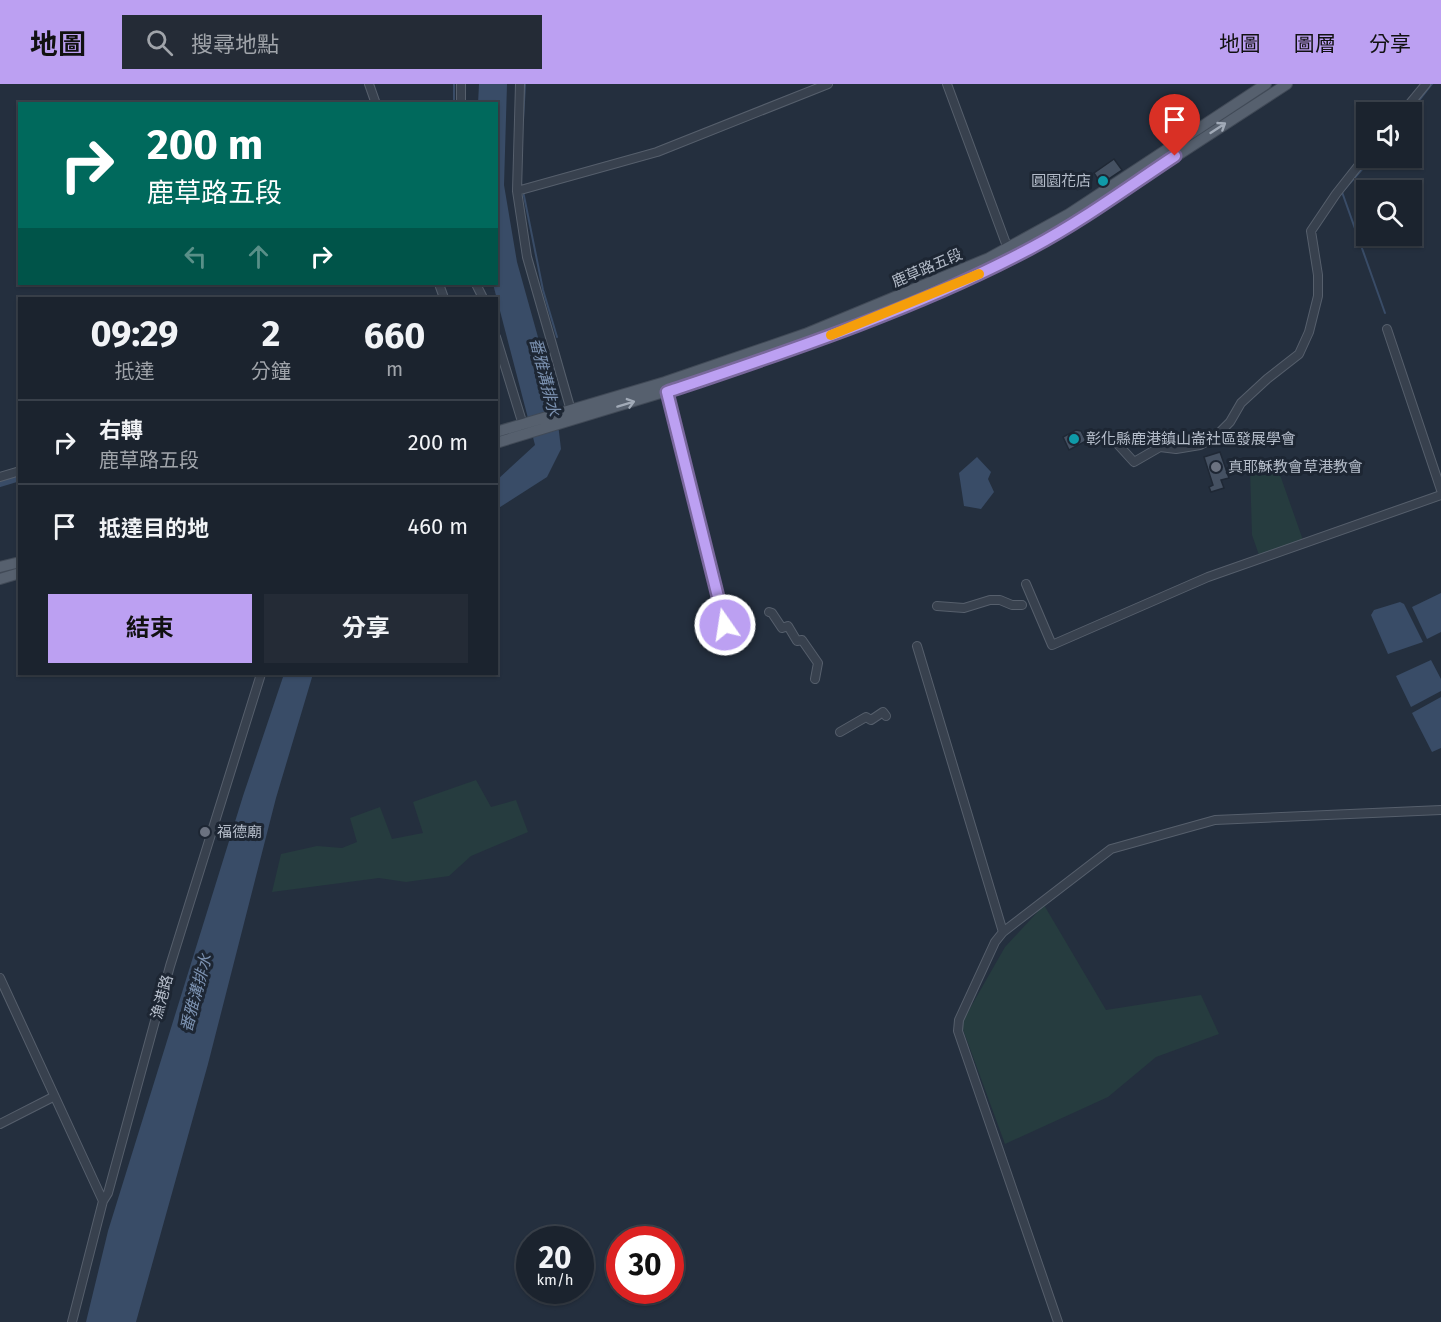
<!DOCTYPE html>
<html lang="zh-TW">
<head>
<meta charset="utf-8">
<style>
	body { margin:0; font-family:"Fira Sans","Noto Sans TC",sans-serif; background:#242b36; color:#f1f3f6; height:100vh; display:flex; flex-direction:column; font-size:22px; white-space:nowrap }
	* { box-sizing:border-box; margin:0 }
	p { font-size:20px; color:#a0a4aa }
	.icon { flex:none; width:33px; height:33px; fill:none; stroke:currentColor; stroke-width:2; stroke-linecap:round; stroke-linejoin:round }
	.map { position:relative; flex:1; overflow:hidden }
	.drawer { position:absolute; left:18px; top:213px; width:480px; height:378px; display:flex; flex-direction:column; background:#1b232e; border-radius:0px; box-shadow:0 2px 4px #0004,0 0 0 2px #39404a }
	.drawer>* { flex:none }
	.top-card { position:absolute; left:18px; top:18px; width:480px; height:183px; border-radius:0px; box-shadow:0 2px 4px #0004,0 0 0 2px #39404a; background:#00695c; color:#fff; overflow:hidden }
	.controls { position:absolute; left:1356px; top:18px; display:grid; gap:12px }
	.controls a { display:grid; place-items:center; width:66px; height:66px; border-radius:0px; background:#1b232e; box-shadow:0 2px 4px #0004,0 0 0 2px #39404a; font-size:30px }
	.speed { position:absolute; left:516px; top:1142px; display:flex; gap:12px; font-size:30px; font-weight:700; text-align:center }
	.speed>* { display:grid; place-content:center; width:78px; height:78px; border-radius:50%; background:#1b232e; box-shadow:0 2px 4px #0004,0 0 0 2px #39404a; line-height:1 }
	.speed small { font-size:15px; font-weight:400 }
	.speed .limit { border:9px solid #d22; background:#fff; color:#111 }
	.pin { position:absolute; display:grid; place-items:center; width:51px; height:51px; color:#fff; margin:-62px -26px; border-radius:50% 50% 50% 0; rotate:-45deg; box-shadow:0 0 6px #0007 }
	.pin .icon { rotate:45deg }
	.me { position:absolute; width:66px; margin:-33px; rotate:347deg; stroke-linejoin:round; filter:drop-shadow(0 0 4px #0008) }
	.turn { display:flex; align-items:center; gap:21px; height:126px; padding:0 30px; font-size:27px }
	.turn .icon { width:78px; height:78px; stroke-width:2.5 }
	.turn b { display:block; font-size:42px; line-height:51px }
	.lanes { display:flex; align-items:center; height:57px; padding:0 30px; background:#0003; justify-content:center; gap:30px; direction:ltr }
	.lanes .off { opacity:.35 }
	.eta { display:flex; justify-content:space-evenly; align-items:center; height:102px; text-align:center }
	.eta b { font-size:36px; font-weight:700; line-height:42px }
	.action { display:flex; gap:12px; margin-top:auto; padding:12px 30px }
	.action a { flex:1; height:69px; border-radius:0px; background:#bca0f2; color:#111; font-size:24px; font-weight:700; line-height:69px; text-align:center }
	.action a+a { background:#242b36; color:#f1f3f6 }
	ul { padding:0; list-style:none }
	li { display:flex; align-items:center; gap:18px; height:84px; padding:0 30px; border-top:2px solid #39404a }
	li div { flex:1 }
	li b { display:block; font-size:22px }
	li em { font-style:normal }
	header { display:flex; align-items:center; gap:36px; box-sizing:border-box; height:84px; padding:0 30px; background:#bca0f2; color:#111 }
	header strong { font-size:28px }
	nav { display:flex; gap:33px; margin-inline-start:auto; font-size:21px }
	.search { width:420px; height:54px; background:#242b36; display:flex; align-items:center; gap:15px; box-sizing:border-box; padding:0 21px; border-radius:0px; color:#a0a4aa; font-size:22px }
	.map>svg:first-child { display:block }
	.green { fill:#263c3f }
	.water { fill:#394c67 }
	.lines { fill:none; stroke-linecap:round; stroke-linejoin:round }
	.stream { stroke:#394c67; stroke-width:2 }
	.canal { stroke:#394c67; stroke-width:8 }
	.building { fill:#455162; stroke:#1f2835; stroke-width:1.5 }
	.minor-casing { stroke:#565f6c; stroke-width:10 }
	.major-casing { stroke:#414a57; stroke-width:12 }
	.minor { stroke:#38414e; stroke-width:8 }
	.major { stroke:#56606e; stroke-width:10 }
	.oneway { stroke:#a1aab7 }
	.route-casing { stroke:#7a689d; stroke-width:15 }
	.route { stroke:#bca0f2; stroke-width:10 }
	.slow { stroke:#f59e0b; stroke-width:10 }
	.culture-dot { fill:#0f9aa8; stroke:#1d2633; stroke-width:2 }
	.worship-dot { fill:#6b7280; stroke:#1d2633; stroke-width:2 }
	.labels { text-anchor:middle; dominant-baseline:central; stroke-width:6; stroke-linejoin:round; paint-order:stroke }
	.poi-label { font-size:15px; fill:#b4bcc9; stroke:#1d2633; text-anchor:start }
	.street-label { font-size:15px; fill:#b4bcc9; stroke:#1d2633 }
	.water-label { font-size:16px; font-style:italic; fill:#7c92b1; stroke:#1d2633 }
</style>
</head>
<body>
<header>
<strong>地圖</strong>
<div class="search"><svg class="icon" aria-label="search" viewBox="0 0 24 24"><circle cx="10" cy="10" r="6"/><path d="M15 15l6 6"/></svg>搜尋地點</div>
<nav><a>地圖</a><a>圖層</a><a>分享</a></nav>
</header>
<div class="map">
<svg width="1441" height="1238" viewBox="0 0 1441 1238">
	<rect width="100%" height="100%" fill="#242f3e"/>
	<!-- green -->
	<path class="green" d="M1250,385L1279,388L1304,459L1259,471L1252,451Z
		M476,696L491,723L516,716L528,748L471,772L449,792L406,798L379,794L272,808L281,770L317,762L342,764L357,758L350,734L380,723L392,755L423,749L413,718Z
		M1044,821L1106,926L1201,911L1219,950L1156,973L1108,1013L1005,1060L961,940L1005,863Z"/>
	<!-- water -->
	<path class="water" d="M479,0H507L504,101L517,178L555,314L561,365L547,393L497,425V396L535,361L493,200H496V20H478Z
		M977,373L991,388L988,395L994,408L981,425L964,422L959,389Z
		M1441,509V548L1427,555L1412,523Z
		M1400,518L1404,520L1423,558L1388,570L1371,531L1374,526Z
		M1431,576L1441,595V607L1411,623L1396,592Z
		M284,590H313L276,714L208,980L136,1238H86L108,1147L243,712Z
		M1441,613V664L1432,668L1412,629Z"/>
	<g class="lines">
		<!-- stream -->
		<path class="stream" d="M454,20V0
			M1410,28L1432,0
			M523,36L525,0
			M1372,74L1342,108L1385,229
			M523,107L543,206L557,253"/>
		<!-- canal -->
		<path class="canal" d="M0,399L20,393"/>
	</g>
	<!-- building -->
	<path class="building" d="M1114,75L1122,86L1101,100L1094,89Z
		M1076,346L1081,347L1086,357L1069,366L1063,353Z
		M1220,368L1229,394L1221,396L1224,404L1211,408L1209,403L1213,401L1204,373Z"/>
	<g class="lines">
		<defs>
			<path id="minor" d="M369,0L376,20
				M461,0V20
				M520,0L517,107L527,173L572,330
				M947,0L1008,165
				M1403,28L1426,0
				M517,107L657,68L828,0
				M439,200L444,214
				M476,200L483,214
				M1387,245L1441,406
				M496,253L524,344
				M666,301L725,541
				M1113,355L1134,378L1160,363L1176,365L1200,361L1214,354L1230,338L1241,319L1267,295L1299,270L1309,248L1318,212V191L1311,147L1336,110L1366,72
				M0,393L20,387
				M1026,500L1052,561L1208,493L1441,411
				M937,522L964,524L990,516H1000L1012,521H1022
				M769,528L772,529L782,544L788,542L797,557L802,556L818,579L815,595
				M917,562L1003,848
				M840,648L866,633L871,636L883,628L886,632
				M0,894L103,1117
				M0,1040L53,1013
				M72,1238L103,1117L108,1109L170,882L261,590
				M1058,1238L958,947L959,936L995,858L1003,848L1111,765L1215,736L1441,726"/>
			<path id="major" d="M496,348L665,298L805,250L989,174L1069,130L1266,0
				M496,359L667,307L781,270L992,184L1055,151L1287,0
				M0,483L20,478
				M0,495L20,489"/>
		</defs>
		<!-- minor casing -->
		<use href="#minor" class="minor-casing"/>
		<!-- major casing -->
		<use href="#major" class="major-casing"/>
		<!-- minor -->
		<use href="#minor" class="minor"/>
		<!-- major -->
		<use href="#major" class="major"/>
	</g>
	<!-- one-way arrows -->
	<defs><path id="oneway-shaft" d="M-6 0H5M1.5-3L5.5 0L1.5 3" fill="none" stroke-width="1.6" stroke-linecap="round" stroke-linejoin="round" transform="scale(1.5)"/></defs>
	<g class="oneway">
		<use href="#oneway-shaft" transform="translate(1218 44) rotate(-33)"/>
		<use href="#oneway-shaft" transform="translate(626 320) rotate(-17)"/>
	</g>
	<g class="lines">
		<defs>
			<path id="route" d="M725,541L667,308C789,267 919,224 1033,163C1082,137 1128,103 1175,72"/>
		</defs>
		<!-- route casing -->
		<use href="#route" class="route-casing"/>
		<!-- route -->
		<use href="#route" class="route"/>
		<!-- slow -->
		<path class="slow" d="M831,251L979,190"/>
	</g>
	<!-- markers -->
	<g class="culture-dot">
		<circle cx="1103" cy="97" r="6"/>
		<circle cx="1074" cy="355" r="6"/>
	</g>
	<g class="worship-dot">
		<circle cx="1216" cy="383" r="6"/>
		<circle cx="205" cy="748" r="6"/>
	</g>
	<g class="labels">
		<!-- poi labels -->
		<g class="poi-label">
			<text x="1091" y="97" text-anchor="end">圓園花店</text>
			<text x="1086" y="355">彰化縣鹿港鎮山崙社區發展學會</text>
			<text x="1228" y="383">真耶穌教會草港教會</text>
			<text x="217" y="748">福德廟</text>
		</g>
		<!-- street labels -->
		<g class="street-label">
			<text transform="translate(927 184) rotate(-23)">鹿草路五段</text>
			<text transform="translate(162 913) rotate(-75)">漁港路</text>
		</g>
		<!-- water labels -->
		<g class="water-label">
			<text transform="translate(545 293) rotate(76)">番雅溝排水</text>
			<text transform="translate(196 909) rotate(-75)">番雅溝排水</text>
		</g>
	</g>
</svg>
<div class="controls">
<a><svg class="icon" aria-label="sound" viewBox="0 0 24 24"><path d="M4 9h4l5-4v14l-5-4H4zM17 9q2 3 0 6"/></svg></a>
<a><svg class="icon" aria-label="search" viewBox="0 0 24 24"><circle cx="10" cy="10" r="6"/><path d="M15 15l6 6"/></svg></a>
</div>
<div class="speed"><div>20<small>km/h</small></div><div class="limit">30</div></div>
<div class="pin" style="left:1175px;top:72px;background:#d93025"><svg class="icon" aria-label="arrive" viewBox="0 0 24 24"><path d="M6 21V4h12l-3 4 3 4H6"/></svg></div>
<svg class="me" style="left:725px;top:541px" viewBox="-20 -20 40 40"><circle r="17" fill="#bca0f2" stroke="#fff" stroke-width="3"/><path d="M0-11L8 9 0 5-8 9z" fill="#fff"/></svg>
<div class="top-card">
<div class="turn"><svg class="icon" aria-label="right" viewBox="0 0 24 24"><path d="M7 20v-9h11M14 6l5 5-5 5"/></svg><div><b>200 m</b>鹿草路五段</div></div>
<div class="lanes"><svg class="icon off" aria-label="left" viewBox="0 0 24 24"><path d="M17 20v-9H6M10 6l-5 5 5 5"/></svg><svg class="icon off" aria-label="ahead" viewBox="0 0 24 24"><path d="M12 20V5M6 11l6-6 6 6"/></svg><svg class="icon" aria-label="right" viewBox="0 0 24 24"><path d="M7 20v-9h11M14 6l5 5-5 5"/></svg></div>
</div>
<section class="drawer">
<div class="eta">
<div><b>09:29</b><p>抵達</p></div>
<div><b>2</b><p>分鐘</p></div>
<div><b>660</b><p>m</p></div>
</div>
<ul>
<li><svg class="icon" aria-label="right" viewBox="0 0 24 24"><path d="M7 20v-9h11M14 6l5 5-5 5"/></svg><div><b>右轉</b><p>鹿草路五段</p></div><em>200 m</em></li>
<li><svg class="icon" aria-label="arrive" viewBox="0 0 24 24"><path d="M6 21V4h12l-3 4 3 4H6"/></svg><div><b>抵達目的地</b></div><em>460 m</em></li>
</ul>
<div class="action"><a>結束</a><a>分享</a></div>
</section>
</div>
</body>
</html>
